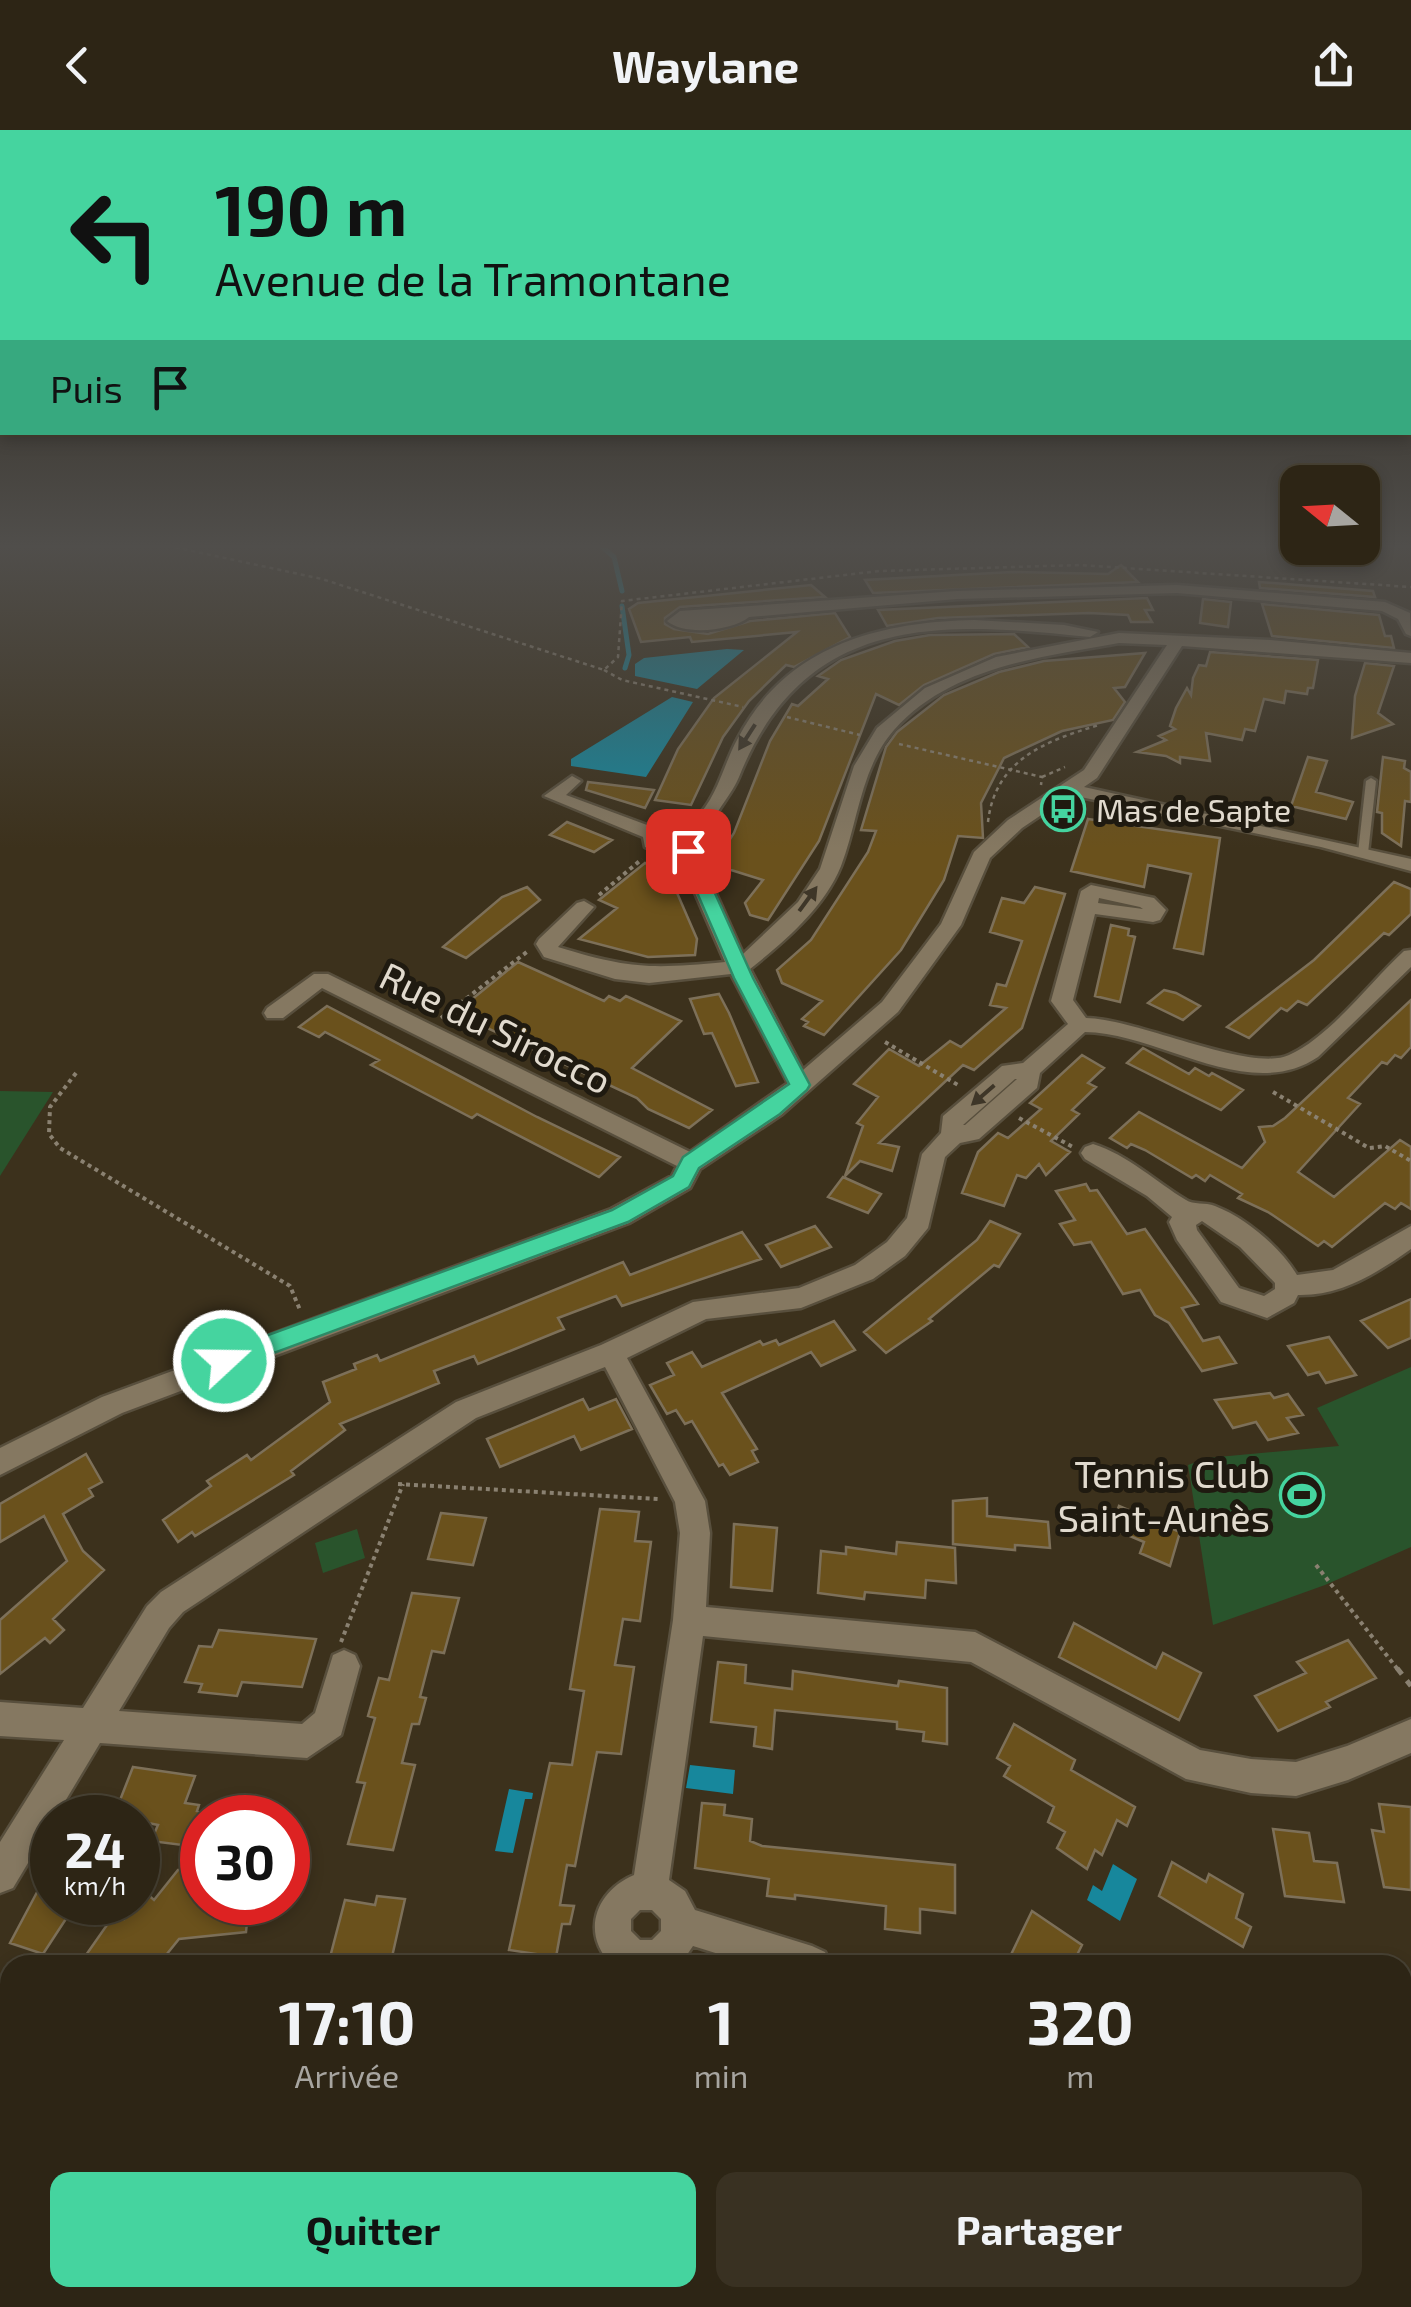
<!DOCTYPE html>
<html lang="fr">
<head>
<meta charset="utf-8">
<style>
	body { margin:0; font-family:"Exo 2",sans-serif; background:#393122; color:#f1f3f6; height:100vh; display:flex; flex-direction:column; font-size:38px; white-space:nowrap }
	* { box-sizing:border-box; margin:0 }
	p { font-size:32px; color:#a7a5a0 }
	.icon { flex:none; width:55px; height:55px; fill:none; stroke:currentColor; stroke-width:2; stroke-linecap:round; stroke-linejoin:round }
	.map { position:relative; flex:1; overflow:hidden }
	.drawer { position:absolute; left:0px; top:1825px; width:1412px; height:352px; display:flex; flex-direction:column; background:#2d2515; border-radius:30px 30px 0 0; box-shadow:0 5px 15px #0003,0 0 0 2px #484234 }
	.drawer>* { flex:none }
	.top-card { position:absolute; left:0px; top:0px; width:1412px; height:305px; box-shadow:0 5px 15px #0003,0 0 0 2px #484234; background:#45d49f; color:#111; overflow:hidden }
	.needle { width:65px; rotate:288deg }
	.buttons { position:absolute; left:1280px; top:335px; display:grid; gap:20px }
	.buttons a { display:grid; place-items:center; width:100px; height:100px; border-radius:20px; background:#2d2515; box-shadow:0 5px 15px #0003,0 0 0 2px #484234; font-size:50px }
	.speed { position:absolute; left:30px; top:1665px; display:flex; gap:20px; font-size:50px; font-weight:700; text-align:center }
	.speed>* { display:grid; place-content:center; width:130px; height:130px; border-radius:50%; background:#2d2515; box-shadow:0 5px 15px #0003,0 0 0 2px #484234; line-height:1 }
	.speed small { font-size:25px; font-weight:400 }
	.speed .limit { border:15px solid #d22; background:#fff; color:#111 }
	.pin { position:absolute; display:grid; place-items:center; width:85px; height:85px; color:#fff; margin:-42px; border-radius:20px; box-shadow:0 5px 15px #0006 }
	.me { position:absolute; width:110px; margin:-55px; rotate:69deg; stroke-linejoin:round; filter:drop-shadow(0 0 8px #0008) }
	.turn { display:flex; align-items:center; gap:35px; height:210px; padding:0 50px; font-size:45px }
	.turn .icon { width:130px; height:130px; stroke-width:2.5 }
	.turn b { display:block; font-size:70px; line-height:85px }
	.then { display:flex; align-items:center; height:95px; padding:0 50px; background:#0003; gap:20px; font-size:38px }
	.eta { display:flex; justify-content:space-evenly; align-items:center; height:170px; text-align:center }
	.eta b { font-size:60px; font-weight:700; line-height:70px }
	.cta { display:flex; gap:20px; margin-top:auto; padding:20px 50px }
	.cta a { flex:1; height:115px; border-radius:20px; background:#45d49f; color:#111; font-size:40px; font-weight:700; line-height:115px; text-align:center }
	.cta a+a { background:#393122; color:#f1f3f6 }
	header { display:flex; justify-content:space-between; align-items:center; height:130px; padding:0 50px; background:#2d2515; font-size:45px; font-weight:700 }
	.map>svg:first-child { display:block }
	.green { fill:#29542c }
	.water { fill:#17879c }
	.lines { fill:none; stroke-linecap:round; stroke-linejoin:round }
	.stream { stroke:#17879c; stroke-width:5 }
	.building { fill:#6a511c; stroke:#7d7059; stroke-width:2.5 }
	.service-casing { stroke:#584f3d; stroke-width:5 }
	.minor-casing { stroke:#584f3d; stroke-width:5 }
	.tertiary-casing { stroke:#584f3d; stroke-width:5 }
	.path-far2 { stroke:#8a8171; stroke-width:2.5; stroke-dasharray:4 4; stroke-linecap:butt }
	.path-far1 { stroke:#8a8171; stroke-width:4; stroke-dasharray:4 4; stroke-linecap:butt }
	.path { stroke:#8a8171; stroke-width:5; stroke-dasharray:8 8; stroke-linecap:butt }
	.service { fill:#857861; fill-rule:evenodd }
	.minor { fill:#857861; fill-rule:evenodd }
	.tertiary { fill:#857861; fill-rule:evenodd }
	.oneway { fill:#3e3628 }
	.route { fill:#45d49f; stroke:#2d8a67; stroke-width:2.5 }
	.labels { text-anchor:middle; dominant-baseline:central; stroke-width:10; stroke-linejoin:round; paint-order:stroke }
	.far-poi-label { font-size:32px; fill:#e1dace; stroke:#1f1a10; text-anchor:start }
	.street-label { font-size:38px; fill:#e1dace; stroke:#1f1a10 }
	.poi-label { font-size:38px; fill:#e1dace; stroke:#1f1a10; text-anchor:end }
</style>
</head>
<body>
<header><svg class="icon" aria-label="back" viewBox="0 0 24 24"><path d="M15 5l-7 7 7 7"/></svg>Waylane<svg class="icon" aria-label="share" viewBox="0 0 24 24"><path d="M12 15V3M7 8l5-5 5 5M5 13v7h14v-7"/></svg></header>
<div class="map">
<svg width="1411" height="2177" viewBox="0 0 1411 2177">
	<rect width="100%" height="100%" fill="#3c311c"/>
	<!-- green -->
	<path class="green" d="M0,961L53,962L0,1046Z
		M1411,1237V1417L1325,1455L1213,1495L1188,1335L1207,1328L1339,1316L1317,1278Z
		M357,1399L365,1428L323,1443L315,1413Z"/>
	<!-- water -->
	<path class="water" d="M727,519L744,520L697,559L635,546V534L644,528Z
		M672,567L693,572L646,647L571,636V629Z
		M690,1635L735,1640L733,1664L686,1658Z
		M509,1659L533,1663L532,1669H525L513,1723L495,1721Z
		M1113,1734L1137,1749L1120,1791L1087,1770L1093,1755L1102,1761Z"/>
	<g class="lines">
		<!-- stream -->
		<path class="stream" d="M599,414L614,427L622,461
			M622,476L629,525L625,538"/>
	</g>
	<!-- building -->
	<path class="building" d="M1121,435L1138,452L873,463L865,450L1012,442L1108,444Z
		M1259,452L1373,461L1375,467L1260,458Z
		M811,455L825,467L680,477L665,488V494L674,499L708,504L750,491L835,483L850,507L794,537L786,535L749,571L723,607L691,675L655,670L678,619L714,568L797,502L692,512L690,507L641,512L629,479L638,473Z
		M1147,468L1153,480H1145L1152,492H1131L1128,485L1089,483L938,488L887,496L878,480Z
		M1203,469L1231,472L1228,497L1200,493Z
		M1262,474L1379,485L1385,506H1391L1394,518L1272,506Z
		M1014,504L1028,517L994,524L924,555L899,575L876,564L819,711L768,790L750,785L745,773L763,750L728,739L729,729L719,726L734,703L770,611L792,574L798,576L828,549L818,546L841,530L895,511L930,505Z
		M1210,522L1318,530L1313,558H1308L1307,564L1286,561L1284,573L1264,569L1255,601L1245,599L1242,610L1206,603L1210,631L1180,627V633L1166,626L1137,622L1166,610L1159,606L1175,599L1170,596L1176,578L1187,558L1191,565L1193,548L1199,535L1206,536Z
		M1145,523L1125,557L1114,558L1125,572L1113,590L1062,601L1004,628L981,673L983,708L958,706L944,750L901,820L824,905L804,896L808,892L802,889L822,871L782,853L777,840L811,810L868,722L876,701L861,700L886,617L897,602L944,565L999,542L1044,531Z
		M1365,533L1394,536L1378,583L1393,594L1352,608L1355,566Z
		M1308,627L1327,631L1316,662L1353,672L1346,689L1291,676Z
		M1383,627L1405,631L1404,638L1411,642V672L1405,671L1401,716L1382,703V683L1377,682Z
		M588,652L654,660L645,678L586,660Z
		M1088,689L1220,708L1203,824L1174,818L1191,744L1148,735L1144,757L1071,741Z
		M567,692L612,710L594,722L550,705Z
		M645,733L668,742L697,809L695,825L648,827L579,809L617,778L599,770Z
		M1394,752L1411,759V784L1389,805L1384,803L1307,875L1298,871L1287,881L1281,878L1249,908L1227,897L1314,830Z
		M527,757L540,770L466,828L443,817L502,767Z
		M1035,757L1065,764L1022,898L974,940L963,935L879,1013L899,1017L892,1041L860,1031L845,1046L863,996L857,993L878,967L854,954L889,919L919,936L950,911L961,917L1006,878L990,875L997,854L1006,856L1022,811L990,802L1002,768L1024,773Z
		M1111,795L1129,799L1128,805L1135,807L1120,872L1095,866Z
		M518,832L604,871L609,866L620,871L626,866L681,891L632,938L712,980L689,998L648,979L637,968L455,883Z
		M1164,860L1176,863L1200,876L1183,890L1148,873Z
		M719,864L729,883L758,952L736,956L712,903L704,904L690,869Z
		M1411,870V917L1401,928L1395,925L1387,934L1382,932L1348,968L1360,974L1298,1042L1334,1067L1400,1010L1411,1017V1079L1401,1073L1395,1079L1385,1073L1332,1117L1324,1111L1318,1116L1268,1082L1238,1068L1242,1064L1210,1045L1205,1051L1196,1045L1192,1048L1145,1020L1131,1014L1127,1018L1110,1008L1139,982L1242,1038L1265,1012L1259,997L1273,996L1285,988Z
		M327,876L537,987L620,1027L599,1047L477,984L472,988L407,954L371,935L379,930L325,902L319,907L299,897Z
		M1143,918L1189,944L1195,938L1209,946L1212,943L1243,960L1221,980L1127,933Z
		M1082,925L1104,938L1088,953L1096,957L1072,980L1079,984L1051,1011L1070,1022L1046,1045L1039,1034L1026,1048L1017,1045L1004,1076L962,1063L978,1022L998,1003L1008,1008L1041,979L1030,973Z
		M843,1047L881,1064L868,1083L828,1067Z
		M1086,1054L1090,1061L1097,1060L1127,1104L1145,1099L1198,1174L1182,1178L1203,1211L1219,1207L1236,1233L1202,1241L1169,1193L1155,1185L1140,1160L1123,1164L1091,1112L1074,1115L1060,1094L1075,1090L1056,1061Z
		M990,1091L1020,1104L999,1137L994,1135L929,1189L932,1191L886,1223L864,1202L977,1110Z
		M815,1096L831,1117L781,1137L766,1115Z
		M742,1102L761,1129L622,1176L616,1166L558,1188L564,1199L478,1234L474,1226L434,1241L439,1253L340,1294L345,1300L291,1341L294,1345L195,1406L192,1402L178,1412L163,1390L211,1356L207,1351L247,1325L251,1330L330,1272L323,1252L356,1239L354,1234L377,1225L380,1231L623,1132L630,1145Z
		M1411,1169V1208L1388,1218L1361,1191Z
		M834,1191L855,1220L821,1236L811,1222L722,1263L757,1319L752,1321L758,1332L730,1345L723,1334L719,1336L692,1291L685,1294L676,1280L667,1284L650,1255L674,1245L667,1233L692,1222L702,1237L760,1211L763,1215L776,1210L779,1215Z
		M1329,1207L1356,1245L1326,1253L1319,1242L1308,1245L1288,1216Z
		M1270,1263L1274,1268L1288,1264L1303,1285L1287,1288L1298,1303L1268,1310L1256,1292L1233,1298L1215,1270Z
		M583,1269L589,1280L616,1269L632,1299L581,1320L574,1306L500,1337L487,1309Z
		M86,1324L102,1352L89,1359L93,1366L63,1384L83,1421L104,1440L53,1489L64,1500L50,1513L45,1508L0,1544V1490L67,1431L44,1386L0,1412V1374Z
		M987,1368V1386L1048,1392L1050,1418L1015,1415V1420L953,1414V1371Z
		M1119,1376L1180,1402L1170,1436L1140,1423L1144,1412L1111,1398Z
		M600,1379L639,1382L635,1411L651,1412L640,1491L623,1489L615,1535L634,1537L621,1624L597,1622L575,1736L567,1735L560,1775L574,1776L570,1794H562L556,1827L509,1820L550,1633L572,1635L584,1561L570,1559Z
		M441,1383L486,1388L473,1435L428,1429Z
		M734,1394L777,1398L772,1461L731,1457Z
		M897,1412L955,1418L956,1453L926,1450L925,1468L865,1462L864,1469L818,1463L821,1421L846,1424V1417L896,1424Z
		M412,1463L459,1468L444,1523L432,1521L420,1567L426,1568L419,1594H412L402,1633L415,1635L393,1720L348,1714L365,1653L357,1652L375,1588L368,1586L379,1548L389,1550Z
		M1074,1493L1156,1538L1163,1523L1201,1543L1179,1590L1059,1527Z
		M219,1500L316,1509L302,1557L242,1552L237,1566L199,1562L202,1554L185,1552L199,1516L212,1517Z
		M1348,1510L1376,1548L1326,1572L1330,1577L1278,1601L1255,1566L1306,1543L1297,1532Z
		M718,1532L746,1535L745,1553L792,1559L793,1541L898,1556L899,1551L947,1558V1614L923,1611L924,1602L897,1599V1592L775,1580L772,1619L754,1616L756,1597L711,1592Z
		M1014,1594L1075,1630L1071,1640L1135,1677L1127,1696L1117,1690L1102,1725L1095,1720L1087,1739L1057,1718L1065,1702L1048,1692L1054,1677L1004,1646L1010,1636L997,1628Z
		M133,1637L195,1646L185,1673L199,1675L197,1681L202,1682L190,1716L151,1711L158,1695L138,1691V1688H113Z
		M702,1673L725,1675L724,1685L752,1689L750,1711L762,1716L955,1735V1783L920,1779V1803L885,1799L886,1776L795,1765V1769L767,1766L769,1749L695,1738Z
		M1379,1674L1411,1677V1760L1384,1757L1372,1700L1384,1702Z
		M1273,1699L1309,1703L1314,1731L1337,1733L1344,1772L1285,1766Z
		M1172,1732L1206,1752L1209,1744L1243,1764L1236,1788L1251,1797L1243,1817L1159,1766Z
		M52,1734V1772H77L43,1824L10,1813Z
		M202,1738V1772H249L246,1802L179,1809L158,1835H79L116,1782L124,1789L145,1762L154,1770L178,1740Z
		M377,1766L405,1769L392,1827L375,1825L372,1835H328L345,1770L375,1775Z
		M1032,1781L1082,1815L1072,1835H1006Z"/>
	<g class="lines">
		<defs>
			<path id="service" d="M1371,648L1376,651L1368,723L1363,726L1358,723L1366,651Z"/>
			<path id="minor" d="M1177,455L1385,472L1410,483L1411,506L1406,504L1398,489L1382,481L1177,463L957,469L749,487C732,501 684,506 667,491L680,481L957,461Z
				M974,490L1064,495L1098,502L1090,507C939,491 805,483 739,647C732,664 718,678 712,693C710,696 711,708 710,714L697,721L743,824L798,772L820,739L854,636L877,598L925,558L996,527L1119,503L1270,510L1411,523V533L1182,516L1097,648L1084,657L1411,729V741L1321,717L1071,665L1022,698L990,728L961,795L898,882L781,985L700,1039L690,1058L629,1093L122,1283L0,1345V1318L102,1267L611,1079L672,1046L677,1036L322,858L283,888H267L264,883L267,878L314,844H328L690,1022L788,953L731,844L649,853L615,849L544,827L536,814L539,809L577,773L584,771L594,777L558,817C629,839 652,839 725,832L679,726H664L645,717L643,707L544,666L572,646L581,651L566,665L647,695L684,685L695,689C718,667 723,635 738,608C786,516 878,492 974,490ZM1119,513L1167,515L1084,640L1008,690L974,722L941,794L882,872L803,940L750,839C784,812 824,778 841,736C858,692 861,637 894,600C950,537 1041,527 1119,513ZM682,697L693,702L692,711L673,716L662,710L663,702Z
				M1091,755L1154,768L1166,780L1160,790L1153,792L1095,784L1073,870L1086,888C1138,889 1251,943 1289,925C1330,907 1370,852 1404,821L1411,820V837L1318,927C1248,974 1160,903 1085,902L1040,943L1037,958L979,1009L960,1013L945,1027L928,1098L905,1126L873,1149L801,1178L706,1189L627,1228L705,1371L710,1403L706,1477L975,1502L1200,1620L1251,1629L1296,1632L1347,1616L1411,1589V1623L1348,1650L1296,1666L1251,1663L1186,1649L971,1532L703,1506L669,1750L685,1761L695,1780L812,1816L825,1822L831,1835H754L693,1816L680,1835H612C580,1803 596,1761 634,1745L673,1490L680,1403L675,1372L605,1237L476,1288L183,1482L169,1498L119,1581L302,1594L315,1583L333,1525L344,1520L355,1525L360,1536L341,1605L307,1628L100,1613L13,1758L0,1763V1712L64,1610L0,1606V1572L83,1578L147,1476L161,1462L456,1272L601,1215L693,1172L799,1158L855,1135L887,1112L907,1088L922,1024L941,1003L943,986L1002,936L1023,933L1068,894L1051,871L1081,761ZM1099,768L1140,777L1143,779L1098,773ZM1017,949L965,995H963L1015,949ZM640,1780H652L661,1789V1801L652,1810H640L631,1801V1789Z
				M1093,1014C1128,1025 1156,1052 1186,1070C1193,1075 1205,1072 1215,1076C1246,1088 1280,1117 1297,1145L1333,1140L1411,1096V1119C1377,1143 1341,1166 1298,1165L1294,1173L1267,1188L1221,1172L1177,1110L1169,1092L1172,1087L1147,1066L1085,1029L1081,1023L1085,1017ZM1202,1091L1240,1117L1275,1153V1159L1264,1166L1239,1158L1197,1100L1196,1095Z
				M1411,2062V2110L1402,2113V2066Z
				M1311,2168H1355L1352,2177H1307Z"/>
			<path id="tertiary" d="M0,1944L10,1946V1986L0,1984Z
				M562,2168H626L630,2177H565Z"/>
		</defs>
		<!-- service casing -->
		<use href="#service" class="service-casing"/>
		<!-- minor casing -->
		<use href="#minor" class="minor-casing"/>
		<!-- tertiary casing -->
		<use href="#tertiary" class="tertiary-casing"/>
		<!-- path-far2 -->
		<path class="path-far2" d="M160,414L322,449L604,540L618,527L622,471L879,441L1080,435L1411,457
			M604,540L622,550L743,577
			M787,587L860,605
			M899,614L1042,647L1041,655
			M1042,647L1065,637
			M988,692C995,630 1045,611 1099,595"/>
		<!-- path-far1 -->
		<path class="path-far1" d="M599,765L642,729
			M441,888L528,821
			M885,912L958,955
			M76,943L50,977L49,1004L60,1018L290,1156L300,1180
			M1273,962L1369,1018L1385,1016L1411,1031
			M1019,988L1073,1017
			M398,1354L658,1369
			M1316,1435L1399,1541
			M341,1512L403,1354"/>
		<!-- path -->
		<path class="path" d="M1397,1538L1411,1556"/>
		<!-- service -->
		<use href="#service" class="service"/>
		<!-- minor -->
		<use href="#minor" class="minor"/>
		<!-- tertiary -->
		<use href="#tertiary" class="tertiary"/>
	</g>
	<!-- one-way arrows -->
	<defs><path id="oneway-solid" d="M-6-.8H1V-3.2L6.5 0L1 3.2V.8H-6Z" transform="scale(2.5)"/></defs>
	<g class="oneway">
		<use href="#oneway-solid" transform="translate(747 607) rotate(123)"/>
		<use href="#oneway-solid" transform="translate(808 769) rotate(-54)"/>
		<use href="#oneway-solid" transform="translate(983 965) rotate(139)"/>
	</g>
	<!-- sky -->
	<linearGradient id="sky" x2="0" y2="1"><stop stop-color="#211b0f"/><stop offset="0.58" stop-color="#504e4b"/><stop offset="1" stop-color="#504e4b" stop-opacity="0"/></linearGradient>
	<rect width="1411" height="718" fill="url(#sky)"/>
	<!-- route -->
	<path class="route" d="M688,716L696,721L753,848L810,955L807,960L780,984L699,1038L689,1057L628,1092L233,1238H216L212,1231L216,1224L612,1080L673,1046L683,1027L789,954L734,848L679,721Z"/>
	<!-- icons -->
	<defs>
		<symbol id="bus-ring" viewBox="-11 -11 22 22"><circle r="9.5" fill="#1f1a10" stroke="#45d49f" stroke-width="1.5"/><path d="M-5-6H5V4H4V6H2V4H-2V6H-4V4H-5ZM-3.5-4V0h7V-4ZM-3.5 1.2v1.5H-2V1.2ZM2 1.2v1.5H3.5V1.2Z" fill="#45d49f"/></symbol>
		<symbol id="stadium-ring" viewBox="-11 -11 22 22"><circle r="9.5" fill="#1f1a10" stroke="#45d49f" stroke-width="1.5"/><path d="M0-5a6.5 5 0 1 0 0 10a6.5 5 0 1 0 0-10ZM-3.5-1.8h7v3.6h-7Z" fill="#45d49f"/></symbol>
	</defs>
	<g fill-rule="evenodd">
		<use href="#bus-ring" x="1038" y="654" width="50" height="50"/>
		<use href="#stadium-ring" x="1277" y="1340" width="50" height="50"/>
	</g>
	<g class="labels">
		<!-- far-poi labels -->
		<g class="far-poi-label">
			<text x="1096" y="679">Mas de Sapte</text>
		</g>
		<!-- street labels -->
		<g class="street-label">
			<text transform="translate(496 897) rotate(26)">Rue du Sirocco</text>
		</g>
		<!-- poi labels -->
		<g class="poi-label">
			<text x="1270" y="1343">Tennis Club<tspan x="1270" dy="44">Saint-Aunès</tspan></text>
		</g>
	</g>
</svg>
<div class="buttons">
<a><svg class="needle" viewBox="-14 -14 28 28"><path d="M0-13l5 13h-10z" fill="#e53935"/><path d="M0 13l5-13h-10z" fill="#a7a5a0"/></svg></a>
</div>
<div class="speed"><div>24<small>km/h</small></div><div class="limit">30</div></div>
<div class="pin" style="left:688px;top:721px;background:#d93025"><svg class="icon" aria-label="arrive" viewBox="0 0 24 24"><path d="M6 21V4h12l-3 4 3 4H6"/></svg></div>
<svg class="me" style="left:224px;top:1231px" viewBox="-20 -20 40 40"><circle r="17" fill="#45d49f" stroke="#fff" stroke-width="3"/><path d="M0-11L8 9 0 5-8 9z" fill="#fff"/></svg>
<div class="top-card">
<div class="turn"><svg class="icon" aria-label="left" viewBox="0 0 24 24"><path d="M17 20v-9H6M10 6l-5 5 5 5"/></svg><div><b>190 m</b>Avenue de la Tramontane</div></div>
<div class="then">Puis<svg class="icon" aria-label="arrive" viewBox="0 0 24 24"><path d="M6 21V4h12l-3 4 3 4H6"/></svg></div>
</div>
<section class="drawer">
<div class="eta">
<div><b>17:10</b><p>Arrivée</p></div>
<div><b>1</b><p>min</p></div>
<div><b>320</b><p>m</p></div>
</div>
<div class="cta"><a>Quitter</a><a>Partager</a></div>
</section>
</div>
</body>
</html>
